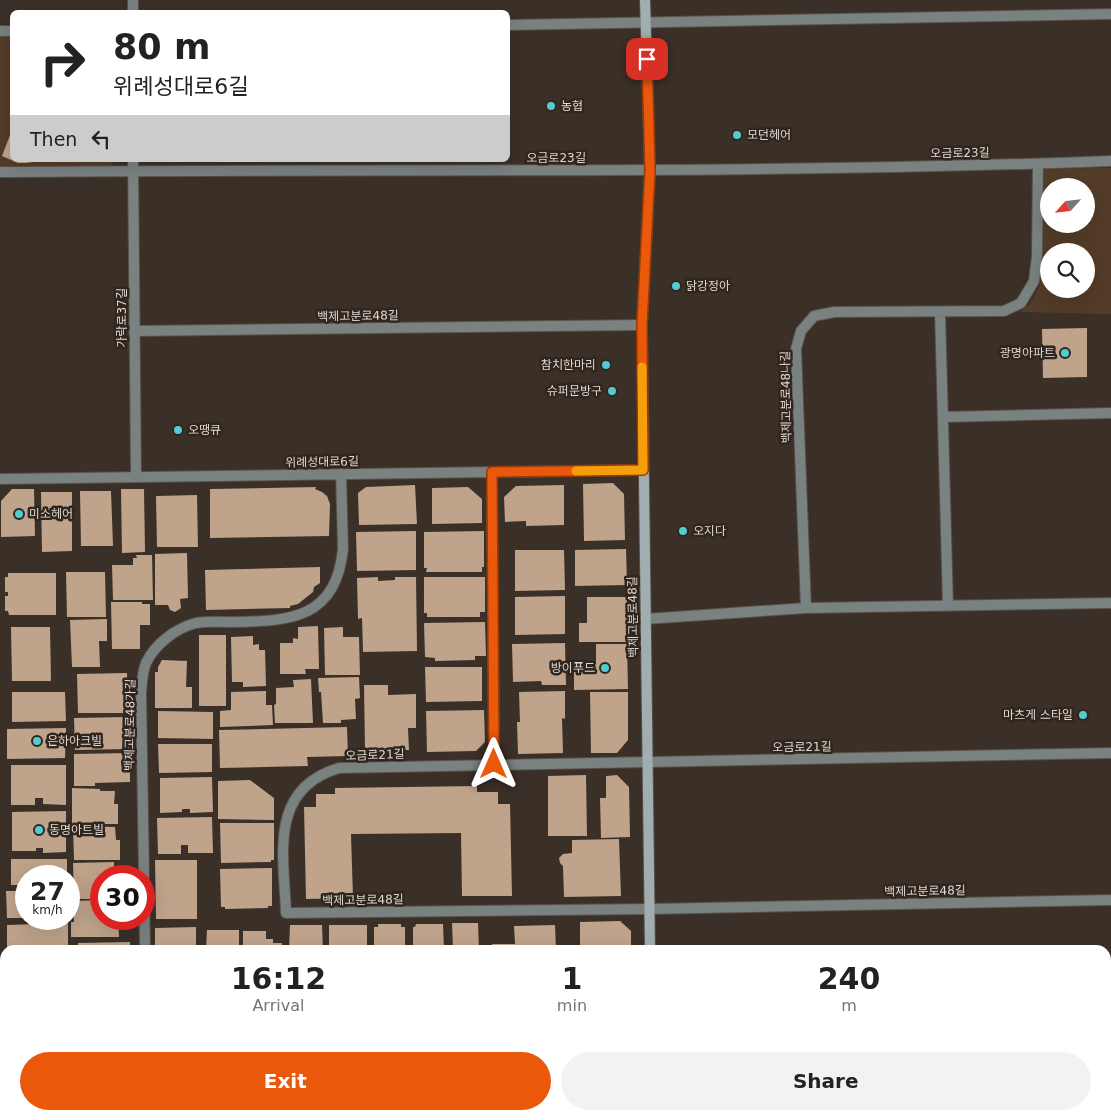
<!DOCTYPE html>
<html lang="en">
<head>
<meta charset="utf-8">
<style>
	body { margin:0; font-family:"DejaVu Sans","Noto Sans KR",sans-serif; background:#f2f2f2; color:#222; height:100vh; display:flex; flex-direction:column; font-size:19px; white-space:nowrap }
	* { box-sizing:border-box; margin:0 }
	p { font-size:16px; color:#767676 }
	.icon { flex:none; width:28px; height:28px; fill:none; stroke:currentColor; stroke-width:2; stroke-linecap:round; stroke-linejoin:round }
	.map { position:relative; flex:1; overflow:hidden }
	.panel { position:absolute; left:0px; top:945px; width:1111px; height:175px; display:flex; flex-direction:column; background:#fff; border-radius:15px 15px 0 0; box-shadow:0 5px 20px #0002 }
	.panel>* { flex:none }
	.guide { position:absolute; left:10px; top:10px; width:500px; height:152px; border-radius:8px; box-shadow:0 5px 20px #0002; background:#fff; color:#222; overflow:hidden }
	.needle { width:32px; rotate:243deg }
	.controls { position:absolute; left:1040px; top:178px; display:grid; gap:10px }
	.controls a { display:grid; place-items:center; width:55px; height:55px; border-radius:50%; background:#fff; box-shadow:0 5px 20px #0002; font-size:25px }
	.speed { position:absolute; left:15px; top:865px; display:flex; gap:10px; font-size:25px; font-weight:700; text-align:center }
	.speed>* { display:grid; place-content:center; width:65px; height:65px; border-radius:50%; background:#fff; box-shadow:0 5px 20px #0002; line-height:1 }
	.speed small { font-size:12px; font-weight:400 }
	.speed .limit { border:8px solid #d22; background:#fff; color:#111 }
	.pin { position:absolute; display:grid; place-items:center; width:42px; height:42px; color:#fff; margin:-21px; border-radius:10px; box-shadow:0 2px 8px #0006 }
	.me { position:absolute; width:55px; margin:-28px; rotate:0deg; stroke-linejoin:round; filter:drop-shadow(0 0 4px #0008) }
	.turn { display:flex; align-items:center; gap:18px; height:105px; padding:0 20px; font-size:22px }
	.turn .icon { width:65px; height:65px; stroke-width:2.5 }
	.turn b { display:block; font-size:35px; line-height:42px }
	.then { display:flex; align-items:center; height:48px; padding:0 20px; background:#0003; gap:10px; font-size:19px }
	.eta { display:flex; justify-content:space-evenly; align-items:center; height:85px; text-align:center }
	.eta b { font-size:30px; font-weight:800; line-height:35px }
	.primary-button { display:flex; gap:10px; margin-top:auto; padding:10px 20px }
	.primary-button a { flex:1; height:58px; border-radius:30px; background:#ea580c; color:#fff; font-size:20px; font-weight:800; line-height:58px; text-align:center }
	.primary-button a+a { background:#f2f2f2; color:#222 }
	.map>svg:first-child { display:block }
	.green { fill:#533c28; fill-rule:evenodd }
	.building { fill:#bfa38b }
	.lines { fill:none; stroke-linecap:round; stroke-linejoin:round }
	.street-casing { stroke:#584e47; stroke-width:12 }
	.secondary-casing { stroke:#584e47; stroke-width:12 }
	.street { stroke:#798181; stroke-width:10 }
	.secondary { stroke:#a1adae; stroke-width:10 }
	.route-casing { stroke:#983908; stroke-width:12 }
	.route { stroke:#ea580c; stroke-width:9 }
	.slow { stroke:#f59e0b; stroke-width:9 }
	.poi-dot { fill:#51ccd1; stroke:#30261e; stroke-width:2 }
	.labels { text-anchor:middle; dominant-baseline:central; stroke-width:5; stroke-linejoin:round; paint-order:stroke }
	.poi-label { font-size:12px; fill:#dfd8d3; stroke:#30261e; text-anchor:start }
	.street-label { font-size:12px; fill:#dfd8d3; stroke:#30261e }
</style>
</head>
<body>
<div class="map">
<svg width="1111" height="1120" viewBox="0 0 1111 1120">
	<rect width="100%" height="100%" fill="#3a3028"/>
	<!-- green -->
	<path class="green" d="M0,36H12V160H116L110,166L0,167Z
		M1111,168V314L1020,312L1030,304L1040,285L1044,169ZM1049,186H1086V224H1049ZM1049,251H1086V289H1049Z
		M8,1115H135V1120H8Z"/>
	<!-- building -->
	<path class="building" d="M12,130V160L41,161L26,163H18L2,156Z
		M1087,328V377L1043,378L1042,329Z
		M613,483L624,494L625,540L584,541L583,484Z
		M415,485L417,524L359,525L358,493L366,487Z
		M564,485V525L526,526V521L505,522L504,497L516,486Z
		M316,487L315,489L322,492L327,496L330,504L329,536L210,538V489Z
		M468,487L482,499V523L432,524V488Z
		M12,489H34L35,536L1,537V501Z
		M121,489H144L145,552L122,553Z
		M80,491H111L113,546H81Z
		M41,492H72V551L42,552Z
		M197,495L198,547H157L156,496Z
		M416,531V570L357,571L356,532Z
		M484,531V567H482V572H426L427,568H424V532Z
		M626,549L627,585L575,586V550Z
		M515,550H564L565,590L515,591Z
		M187,553L188,598L180,599L181,608L175,612L170,610L168,605H155V554Z
		M136,555H152L153,600H113L112,565H133V558H137Z
		M320,567V583L314,587L313,592L298,604L290,606V608L206,610L205,570Z
		M66,572H105L106,617H67Z
		M8,573H56V615H9L8,611H5V596H8V592H5V577H8Z
		M378,577V581L395,580V577H416L417,651L363,652L362,618L358,619L357,578Z
		M424,577H485V612H480V617H427V613H424Z
		M565,596V634L515,635V597Z
		M587,597H627V642H579V623H587Z
		M111,602H142V604H150V625H140V649H112Z
		M107,619V641H99L100,667H72L70,620Z
		M485,622L486,656H475V660L435,661V658L425,657L424,623Z
		M318,626L319,669H305L306,674H280V643H293V638L298,639V627Z
		M11,627H50L51,681H12Z
		M343,627V637H359L360,675H325L324,628Z
		M199,635H226V706H199Z
		M253,636V645L259,644V650H265L266,686L243,687V682H232L231,637Z
		M565,643L566,685H542L541,681L513,682L512,644Z
		M596,644H627L628,689L574,690V665L596,664Z
		M162,660L187,661L186,687H192V708H155V672H158V667Z
		M425,667H482V701L426,702Z
		M127,673L128,713H78L77,674Z
		M359,677L360,698L355,699L356,719L341,720V723H323L321,692H319L318,678Z
		M311,679L313,723H275L274,705L276,704V688L294,687L293,680Z
		M364,685H388V695L416,694V728H408L409,750H365Z
		M266,691V705H272L273,725L220,727V711L231,710V692Z
		M565,691V719L562,718L563,753L518,754L517,722H520L519,692Z
		M12,692H65L66,721L12,722Z
		M590,692H628V740L617,753H591Z
		M484,710L485,742L476,751L427,752L426,711Z
		M158,711L213,712V739L158,738Z
		M128,717L129,749L75,750L74,718Z
		M347,727L348,756L307,757L308,766L220,768L219,730Z
		M66,728L65,758L7,759V729Z
		M158,744H212V772L159,773Z
		M130,753V782L95,783V786H74V754Z
		M11,765H66V805L43,804V798H35V805H11Z
		M586,775L587,836H548V776Z
		M617,775L629,787L630,837L601,838L600,798H606V776Z
		M212,777L213,812L190,813V809H182V812L160,813V778Z
		M250,780L274,798V820L218,819V781Z
		M477,786V792H498V804H510L512,896H462L461,833L351,834L353,898L306,899L304,807H316V794H335V788Z
		M72,788L100,789V791H115L114,804H118V824H72Z
		M66,811V852L43,853V848H36V851H12V812Z
		M212,817L213,853H188V845H181V854H158L157,818Z
		M220,823H274V860H271V862L221,863Z
		M73,826L115,827L116,840H120V860H74Z
		M619,839L621,896L564,897L563,866L560,863L559,858L563,854L572,853V840Z
		M11,859H67V876H26V885H11Z
		M155,860H197V919H156Z
		M114,862V876H101V899H74L73,863Z
		M272,868V906H268V908L225,909V907H221L220,869Z
		M6,891H26V918H7Z
		M101,900V919H118L119,937H71V922H74L73,901Z
		M620,921L631,931V950H580V922Z
		M68,923V950H7V925Z
		M452,923H478L479,950H453Z
		M378,924H401V927H405V950H374V927H378Z
		M416,924H443L444,950H413V927H415Z
		M290,925H322L323,950H289Z
		M329,925H367V950H329Z
		M555,925L556,950H492V944H515L514,926Z
		M196,927V950H155V928Z
		M207,930H239V950H206Z
		M243,931H266V939H273V943H282V950H243Z
		M130,942V950H78V943Z
		M158,1115H279V1120H158Z
		M286,1115H319V1120H287Z
		M324,1115H359V1120H324Z
		M367,1115H392V1120H367Z
		M405,1115H437V1120H405Z
		M445,1115H471V1120H445Z
		M481,1115H552V1120H481Z
		M561,1115H594L595,1120H561Z
		M602,1115H633V1120H602Z"/>
	<g class="lines">
		<defs>
			<path id="street" d="M133,0V12
				M508,25L1111,14
				M0,31H12
				M133,160L136,476
				M0,172C370,168 741,175 1111,161
				M940,312L948,606
				M134,331L642,325
				M943,417L1111,413
				M492,473L494,764
				M0,479L643,470
				M806,608L796,349L801,331L814,316L834,312L1004,311L1021,303L1034,281L1037,256L1038,164
				M645,619L806,608L1111,603
				M1111,753L339,768C268,789 284,856 286,913L650,909L1111,900
				M144,876L141,693C142,683 142,673 146,663C155,644 176,628 196,623C208,621 222,622 234,622C292,621 336,618 343,549L341,474
				M144,881L145,950
				M1106,1042H1111
				M147,1115V1120"/>
			<path id="secondary" d="M645,0L650,170L642,325L650,950
				M652,1115V1120"/>
		</defs>
		<!-- street casing -->
		<use href="#street" class="street-casing"/>
		<!-- secondary casing -->
		<use href="#secondary" class="secondary-casing"/>
		<!-- street -->
		<use href="#street" class="street"/>
		<!-- secondary -->
		<use href="#secondary" class="secondary"/>
	</g>
	<g class="lines">
		<defs>
			<path id="route" d="M494,764L492,472L643,470L642,324L650,170L647,59"/>
		</defs>
		<!-- route casing -->
		<use href="#route" class="route-casing"/>
		<!-- route -->
		<use href="#route" class="route"/>
		<!-- slow -->
		<path class="slow" d="M576,471L643,470L642,367"/>
	</g>
	<!-- markers -->
	<g class="poi-dot">
		<circle cx="551" cy="106" r="5"/>
		<circle cx="737" cy="135" r="5"/>
		<circle cx="676" cy="286" r="5"/>
		<circle cx="1065" cy="353" r="5"/>
		<circle cx="606" cy="365" r="5"/>
		<circle cx="612" cy="391" r="5"/>
		<circle cx="178" cy="430" r="5"/>
		<circle cx="19" cy="514" r="5"/>
		<circle cx="683" cy="531" r="5"/>
		<circle cx="605" cy="668" r="5"/>
		<circle cx="1083" cy="715" r="5"/>
		<circle cx="37" cy="741" r="5"/>
		<circle cx="39" cy="830" r="5"/>
	</g>
	<g class="labels">
		<!-- poi labels -->
		<g class="poi-label">
			<text x="561" y="106">농협</text>
			<text x="747" y="135">모던헤어</text>
			<text x="686" y="286">닭강정아</text>
			<text x="1055" y="353" text-anchor="end">광명아파트</text>
			<text x="596" y="365" text-anchor="end">참치한마리</text>
			<text x="602" y="391" text-anchor="end">슈퍼문방구</text>
			<text x="188" y="430">오땡큐</text>
			<text x="29" y="514">미소헤어</text>
			<text x="693" y="531">오지다</text>
			<text x="595" y="668" text-anchor="end">방이푸드</text>
			<text x="1073" y="715" text-anchor="end">마츠게 스타일</text>
			<text x="47" y="741">은하아크빌</text>
			<text x="49" y="830">동명아트빌</text>
		</g>
		<!-- street labels -->
		<g class="street-label">
			<text transform="translate(960 153) rotate(-1)">오금로23길</text>
			<text x="556" y="158">오금로23길</text>
			<text transform="translate(358 316) rotate(-1)">백제고분로48길</text>
			<text transform="translate(122 318) rotate(-90)">가락로37길</text>
			<text transform="translate(786 397) rotate(-91)">백제고분로48나길</text>
			<text transform="translate(322 462) rotate(-1)">위례성대로6길</text>
			<text transform="translate(633 617) rotate(-91)">백제고분로48길</text>
			<text transform="translate(130 725) rotate(-89)">백제고분로48가길</text>
			<text transform="translate(802 747) rotate(-1)">오금로21길</text>
			<text transform="translate(375 755) rotate(-2)">오금로21길</text>
			<text transform="translate(925 891) rotate(-1)">백제고분로48길</text>
			<text transform="translate(363 900) rotate(-1)">백제고분로48길</text>
		</g>
	</g>
</svg>
<div class="controls">
<a><svg class="needle" viewBox="-14 -14 28 28"><path d="M0-13l5 13h-10z" fill="#e53935"/><path d="M0 13l5-13h-10z" fill="#767676"/></svg></a>
<a><svg class="icon" aria-label="search" viewBox="0 0 24 24"><circle cx="10" cy="10" r="6"/><path d="M15 15l6 6"/></svg></a>
</div>
<div class="speed"><div>27<small>km/h</small></div><div class="limit">30</div></div>
<div class="pin" style="left:647px;top:59px;background:#d93025"><svg class="icon" aria-label="arrive" viewBox="0 0 24 24"><path d="M6 21V4h12l-3 4 3 4H6"/></svg></div>
<svg class="me" style="left:494px;top:764px" viewBox="-20 -20 40 40"><path d="M0-17L14 15 0 8-14 15z" fill="#ea580c" stroke="#fff" stroke-width="4"/></svg>
<div class="guide">
<div class="turn"><svg class="icon" aria-label="right" viewBox="0 0 24 24"><path d="M7 20v-9h11M14 6l5 5-5 5"/></svg><div><b>80 m</b>위례성대로6길</div></div>
<div class="then">Then<svg class="icon" aria-label="left" viewBox="0 0 24 24"><path d="M17 20v-9H6M10 6l-5 5 5 5"/></svg></div>
</div>
<section class="panel">
<div class="eta">
<div><b>16:12</b><p>Arrival</p></div>
<div><b>1</b><p>min</p></div>
<div><b>240</b><p>m</p></div>
</div>
<div class="primary-button"><a>Exit</a><a>Share</a></div>
</section>
</div>
</body>
</html>
